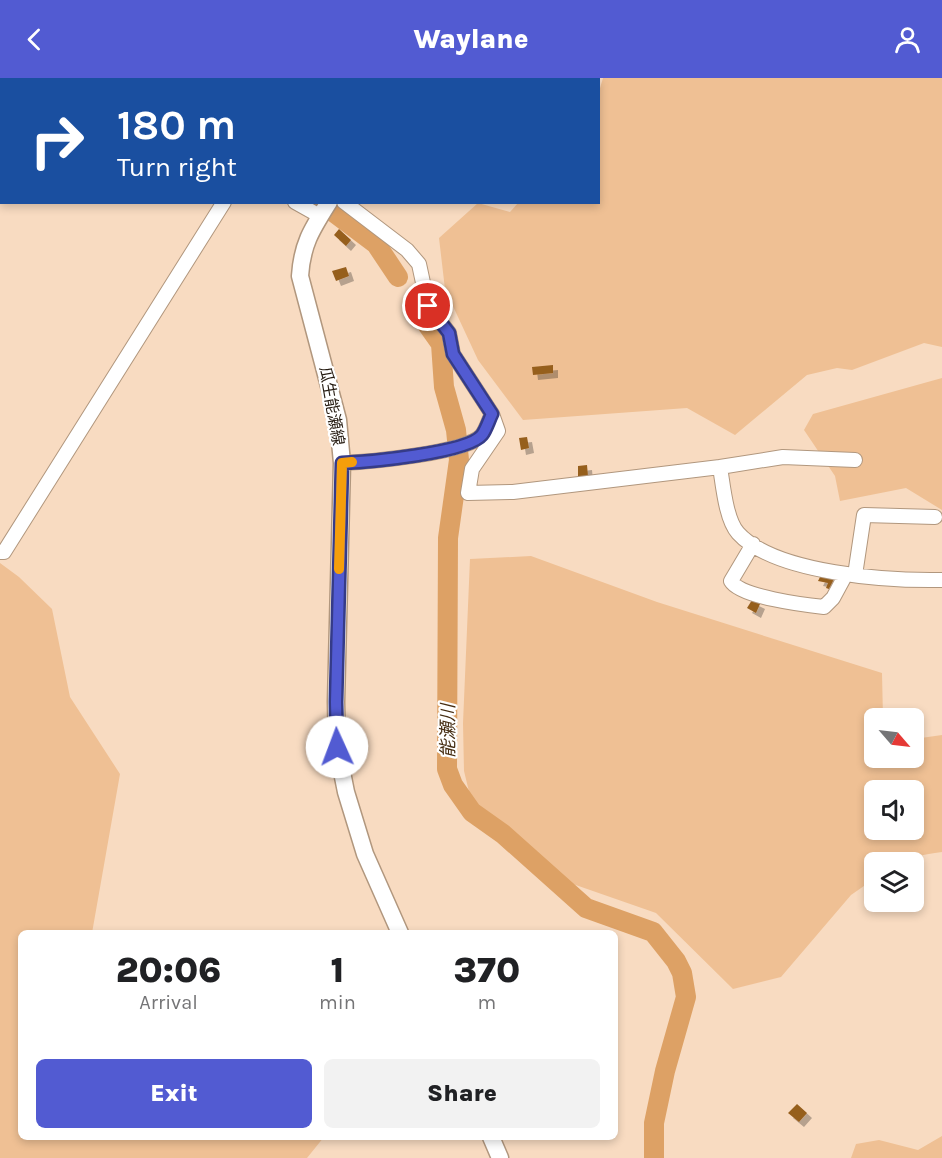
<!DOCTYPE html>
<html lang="en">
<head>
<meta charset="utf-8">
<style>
	body { margin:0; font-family:Karla,"Noto Sans JP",sans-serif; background:#f2f2f2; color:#202124; height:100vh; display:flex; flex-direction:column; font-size:22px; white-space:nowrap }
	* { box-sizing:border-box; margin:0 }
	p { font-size:20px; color:#757577 }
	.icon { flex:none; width:33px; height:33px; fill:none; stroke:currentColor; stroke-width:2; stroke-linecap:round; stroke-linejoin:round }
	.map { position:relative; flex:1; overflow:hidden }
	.panel { position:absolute; left:18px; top:852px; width:600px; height:210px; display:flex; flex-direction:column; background:#fff; border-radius:9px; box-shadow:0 3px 9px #0003 }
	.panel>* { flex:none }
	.guide { position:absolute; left:0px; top:0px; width:600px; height:126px; box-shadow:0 3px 9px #0003; background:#1a4fa0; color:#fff; overflow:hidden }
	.needle { width:39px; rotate:118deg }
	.fabs { position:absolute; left:864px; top:630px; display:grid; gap:12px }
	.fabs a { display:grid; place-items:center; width:60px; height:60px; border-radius:9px; background:#fff; box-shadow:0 3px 9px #0003; font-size:30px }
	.pin { position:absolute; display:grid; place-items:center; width:51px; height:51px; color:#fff; margin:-26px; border:3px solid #fff; border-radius:50%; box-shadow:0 2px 6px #0007 }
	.me { position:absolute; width:66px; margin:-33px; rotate:358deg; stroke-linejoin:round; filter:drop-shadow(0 0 4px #0008) }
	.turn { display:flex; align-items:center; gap:21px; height:126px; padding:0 18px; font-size:27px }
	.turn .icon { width:78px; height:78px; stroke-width:2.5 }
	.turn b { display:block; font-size:42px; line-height:51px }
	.eta { display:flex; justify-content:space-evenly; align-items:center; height:102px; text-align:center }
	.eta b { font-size:36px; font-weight:800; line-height:42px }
	.button { display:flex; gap:12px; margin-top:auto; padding:12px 18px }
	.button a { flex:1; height:69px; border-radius:9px; background:#525bd2; color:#fff; font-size:24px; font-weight:800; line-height:69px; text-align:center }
	.button a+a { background:#f2f2f2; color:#202124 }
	header { display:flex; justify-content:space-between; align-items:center; height:78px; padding:0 18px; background:#525bd2; color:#fff; font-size:27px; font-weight:800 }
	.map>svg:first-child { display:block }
	.green { fill:#efc094; fill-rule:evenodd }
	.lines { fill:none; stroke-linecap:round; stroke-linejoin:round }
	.river { stroke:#dda165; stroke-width:20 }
	.building { fill:#965e1e; filter:url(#shadow) }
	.minor-casing { stroke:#b1977e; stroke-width:16 }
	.major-casing { stroke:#b1977e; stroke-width:19 }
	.minor { stroke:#fff; stroke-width:14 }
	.major { stroke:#fff; stroke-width:16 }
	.route-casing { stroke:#353b88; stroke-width:15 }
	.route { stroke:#525bd2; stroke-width:10 }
	.slow { stroke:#f59e0b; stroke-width:10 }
	.labels { text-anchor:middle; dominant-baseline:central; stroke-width:4.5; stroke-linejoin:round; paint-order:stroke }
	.street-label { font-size:16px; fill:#261c12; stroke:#fff }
	.water-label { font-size:18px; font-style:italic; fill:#462d12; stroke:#fff }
</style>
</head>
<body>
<header><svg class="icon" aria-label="back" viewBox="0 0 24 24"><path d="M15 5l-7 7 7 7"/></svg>Waylane<svg class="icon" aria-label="person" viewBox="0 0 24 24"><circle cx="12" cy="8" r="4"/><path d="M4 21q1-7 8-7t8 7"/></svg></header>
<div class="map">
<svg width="942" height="1080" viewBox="0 0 942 1080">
	<defs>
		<filter id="shadow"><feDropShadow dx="5" dy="5" stdDeviation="0" flood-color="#0004"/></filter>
	</defs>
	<rect width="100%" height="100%" fill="#f8dbc1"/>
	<!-- green -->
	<path class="green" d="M603,0H942V269L924,265L852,292L837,290L807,297L735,357L687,330L523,342L478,282L445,211L439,160L478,125L510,134L518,125L598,124V17Z
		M942,300V432L906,410L840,423L835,398L804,352L813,336Z
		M531,478L657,524L882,595L883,640H874V680H914V661L942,657V774C918,777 898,784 874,784V801L851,817L781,899L733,911L656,835L547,797L472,726L464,693L463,645L470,481ZM874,712H914V752H874Z
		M0,485L19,499L52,531L70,619L120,696L92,855H21V1059H324L307,1080H0Z
		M942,1058V1080H851L856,1066L879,1062L918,1072Z"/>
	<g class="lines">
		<!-- river -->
		<path class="river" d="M247,0V2
			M320,124L376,166L398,199
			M412,225L441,266L444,309L456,352L459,382L448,460L447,691L453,707L472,734L503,756L586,830L653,854L676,883L682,895L686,919L665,993L654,1045V1080"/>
	</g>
	<!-- building -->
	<path class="building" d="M339,151L351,162L346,168L334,157Z
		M346,189L349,198L336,203L332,193Z
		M553,287V295L533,297L532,289Z
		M527,359L529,370L521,372L519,360Z
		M587,387L588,398H578V388Z
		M821,497L825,499L827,497L834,501L829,511L826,510L828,505L818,503Z
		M752,522L760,526L756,535L747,530Z
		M797,1026L807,1035L799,1044L788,1035Z"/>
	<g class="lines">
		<defs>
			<path id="minor" d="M512,0L513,2
				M531,2L532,0
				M295,124L320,138
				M344,124L407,172L419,186L428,228L449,255L453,276L492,336L498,353L472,391L468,415L513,414L720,389C723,407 726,442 738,455C775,496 890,503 942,502
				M342,385C367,384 468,375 482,357C486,352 489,342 492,336
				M720,389L783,379L855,382
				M753,466L731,503C740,519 805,527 824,529L833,520L846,496
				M0,474H4L224,124
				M855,497L864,437L935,439"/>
			<path id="major" d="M388,2L389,0
				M329,124C312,151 302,166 300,198L338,342L342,385L336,624L337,669L346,714L365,776L400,855
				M491,1059L500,1080"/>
		</defs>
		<!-- minor casing -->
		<use href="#minor" class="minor-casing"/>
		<!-- major casing -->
		<use href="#major" class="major-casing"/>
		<!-- minor -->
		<use href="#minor" class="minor"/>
		<!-- major -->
		<use href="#major" class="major"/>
	</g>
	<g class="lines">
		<defs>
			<path id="route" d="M337,669L336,624L342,385C367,384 468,375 482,357C486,352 489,342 492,336L453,276L449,255L428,228"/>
		</defs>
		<!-- route casing -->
		<use href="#route" class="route-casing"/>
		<!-- route -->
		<use href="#route" class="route"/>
		<!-- slow -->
		<path class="slow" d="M339,491L342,385L352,384"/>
	</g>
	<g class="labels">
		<!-- street labels -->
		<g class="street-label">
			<text transform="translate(332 328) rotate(80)">瓜生能瀬線</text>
		</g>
		<!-- water labels -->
		<g class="water-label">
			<text transform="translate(448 653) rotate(-90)">能瀬川</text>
		</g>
	</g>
</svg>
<div class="fabs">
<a><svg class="needle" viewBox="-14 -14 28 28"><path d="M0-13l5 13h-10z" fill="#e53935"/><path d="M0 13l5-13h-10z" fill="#757577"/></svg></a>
<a><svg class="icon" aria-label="sound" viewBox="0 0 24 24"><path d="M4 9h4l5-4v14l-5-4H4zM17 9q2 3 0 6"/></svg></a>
<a><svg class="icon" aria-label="layers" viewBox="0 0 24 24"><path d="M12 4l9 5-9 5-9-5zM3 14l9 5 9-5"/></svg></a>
</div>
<div class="pin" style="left:428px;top:228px;background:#d93025"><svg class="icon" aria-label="arrive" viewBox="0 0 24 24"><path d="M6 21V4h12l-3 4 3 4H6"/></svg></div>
<svg class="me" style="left:337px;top:669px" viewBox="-20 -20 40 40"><circle r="19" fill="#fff"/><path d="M0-13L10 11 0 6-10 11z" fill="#525bd2"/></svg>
<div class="guide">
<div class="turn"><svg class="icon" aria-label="right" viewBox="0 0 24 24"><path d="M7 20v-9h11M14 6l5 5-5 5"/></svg><div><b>180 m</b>Turn right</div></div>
</div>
<section class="panel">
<div class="eta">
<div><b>20:06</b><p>Arrival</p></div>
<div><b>1</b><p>min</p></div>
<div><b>370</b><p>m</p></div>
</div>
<div class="button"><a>Exit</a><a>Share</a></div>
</section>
</div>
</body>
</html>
